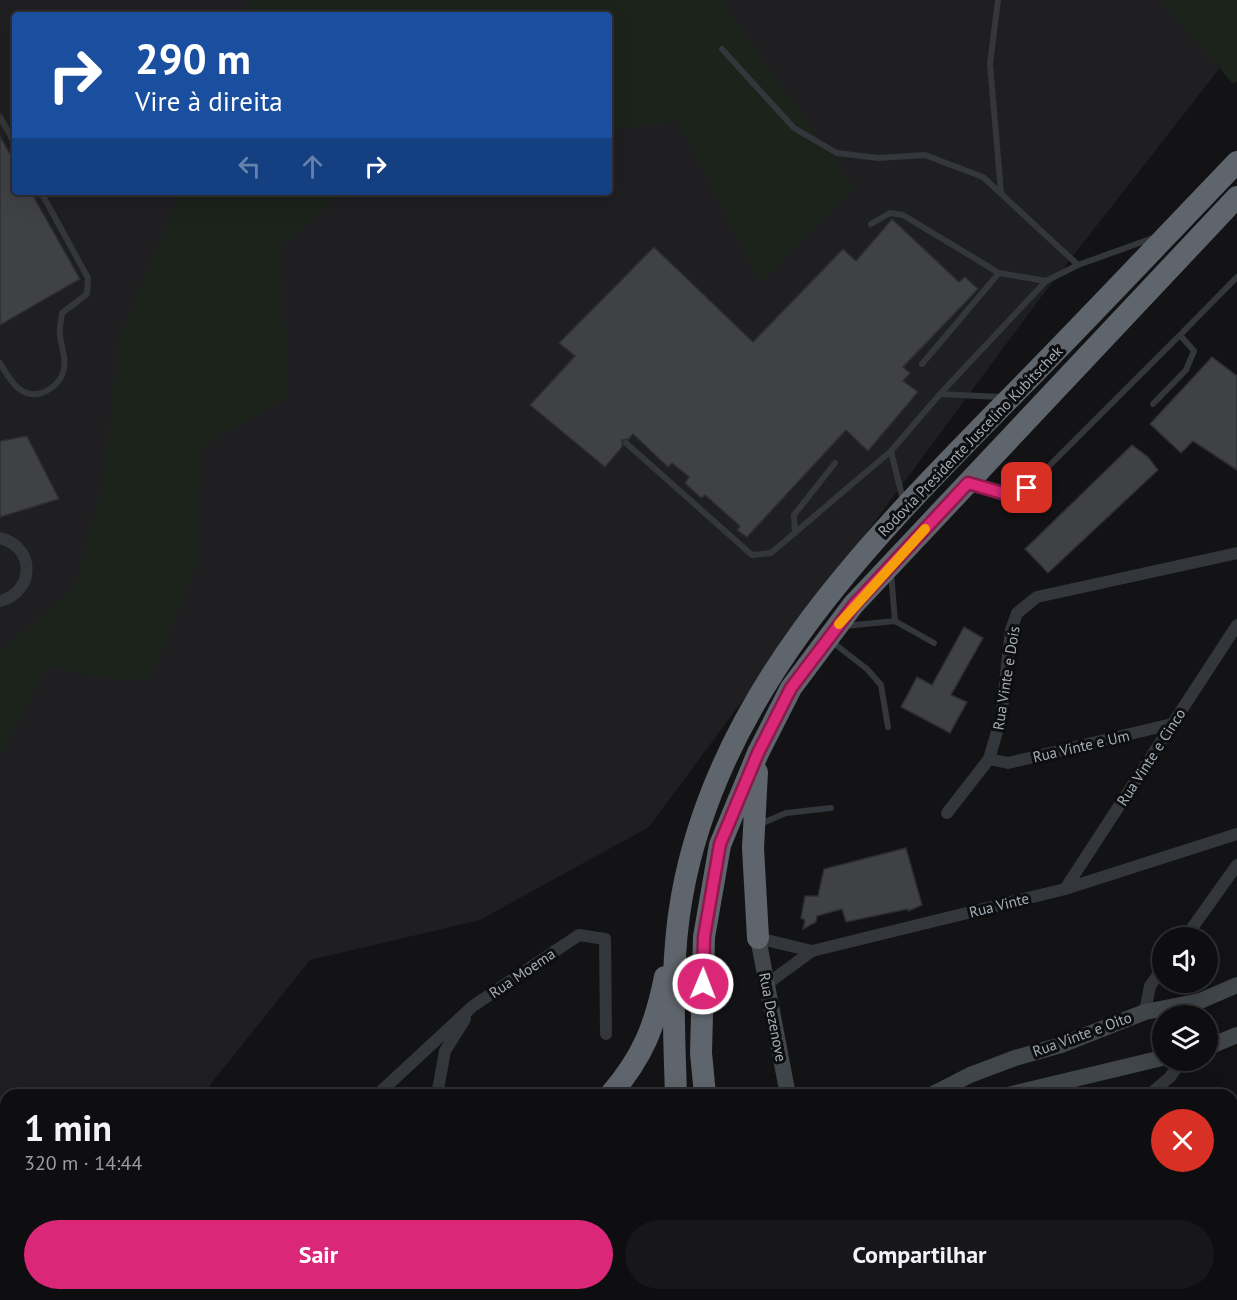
<!DOCTYPE html>
<html lang="pt">
<head>
<meta charset="utf-8">
<style>
	body { margin:0; font-family:"PT Sans",sans-serif; background:#171719; color:#f1f3f6; height:100vh; display:flex; flex-direction:column; font-size:22px; white-space:nowrap }
	* { box-sizing:border-box; margin:0 }
	p { font-size:20px; color:#9b9c9f }
	.icon { flex:none; width:33px; height:33px; fill:none; stroke:currentColor; stroke-width:2; stroke-linecap:round; stroke-linejoin:round }
	.map { position:relative; flex:1; overflow:hidden }
	.side { position:absolute; left:0px; top:1089px; width:1238px; height:212px; display:flex; flex-direction:column; background:#0e0e10; border-radius:18px 18px 0 0; box-shadow:0 6px 24px #0002,0 0 0 2px #2e2e30 }
	.side>* { flex:none }
	.guide { position:absolute; left:12px; top:12px; width:600px; height:183px; border-radius:6px; box-shadow:0 6px 24px #0002,0 0 0 2px #2e2e30; background:#1a4fa0; color:#fff; overflow:hidden }
	.buttons { position:absolute; left:1152px; top:927px; display:grid; gap:12px }
	.buttons a { display:grid; place-items:center; width:66px; height:66px; border-radius:50%; background:#0e0e10; box-shadow:0 6px 24px #0002,0 0 0 2px #2e2e30; font-size:30px }
	.pin { position:absolute; display:grid; place-items:center; width:51px; height:51px; color:#fff; margin:-26px; border-radius:12px; box-shadow:0 3px 9px #0006 }
	.me { position:absolute; width:66px; margin:-33px; rotate:1deg; stroke-linejoin:round; filter:drop-shadow(0 0 4px #0008) }
	.turn { display:flex; align-items:center; gap:21px; height:126px; padding:0 24px; font-size:27px }
	.turn .icon { width:78px; height:78px; stroke-width:2.5 }
	.turn b { display:block; font-size:42px; line-height:51px }
	.lanes { display:flex; align-items:center; height:57px; padding:0 24px; background:#0003; justify-content:center; gap:30px; direction:ltr }
	.lanes .off { opacity:.35 }
	.round { display:grid; place-items:center; flex:none; width:63px; height:63px; border-radius:32px; background:#171719 }
	.head { display:flex; align-items:center; justify-content:space-between; height:102px; padding:0 24px }
	h1 { font-size:36px; font-weight:700; line-height:45px }
	.button { display:flex; gap:12px; margin-top:auto; padding:12px 24px }
	.button a { flex:1; height:69px; border-radius:36px; background:#db2777; color:#fff; font-size:24px; font-weight:700; line-height:69px; text-align:center }
	.button a+a { background:#171719; color:#f1f3f6 }
	.map>svg:first-child { display:block }
	.built { fill:#1f1f22; fill-rule:evenodd }
	.green { fill:#1b231b }
	.building { fill:#3f4145; stroke:#2d2e31; stroke-width:1.5 }
	.lines { fill:none; stroke-linecap:round; stroke-linejoin:round }
	.service { stroke:#33363a; stroke-width:6 }
	.minor { stroke:#33363a; stroke-width:12 }
	.secondary { stroke:#41464a; stroke-width:16 }
	.motorway { stroke:#5f656c; stroke-width:22 }
	.route-casing { stroke:#8e194d; stroke-width:15 }
	.route { stroke:#db2777; stroke-width:10 }
	.slow { stroke:#f59e0b; stroke-width:10 }
	.labels { text-anchor:middle; dominant-baseline:central; stroke-width:6; stroke-linejoin:round; paint-order:stroke }
	.street-label { font-size:15px; fill:#a3aeb7; stroke:#0e0e10 }
</style>
</head>
<body>
<div class="map">
<svg width="1237" height="1300" viewBox="0 0 1237 1300">
	<rect width="100%" height="100%" fill="#131315"/>
	<!-- built -->
	<path class="built" d="M0,0H1237V46L1041,297L649,827L480,920L310,960L202,1095H6V1294L43,1295L39,1300H0ZM15,15H609V192H15Z"/>
	<!-- green -->
	<path class="green" d="M250,0H721L854,188L760,283L677,120L609,132V15H246Z
		M1160,0H1237V81L1233,84Z
		M180,192H344L280,247L289,396L200,448L196,567L151,678L116,680L48,666L0,755V651L74,589L104,479L118,343Z"/>
	<!-- building -->
	<path class="building" d="M0,136L15,163V192H31L80,279L0,325Z
		M892,219L959,282L965,277L978,289L903,367L910,373L903,381L918,392L868,451L846,430L747,537L737,530L740,526L705,495L701,498L685,483L689,477L672,463L668,467L633,434L629,439L622,440V447L605,467L530,405L575,356L559,343L654,247L753,342L843,249L856,261Z
		M1212,357L1237,376V470L1193,441L1181,453L1150,424Z
		M27,436L59,499L0,517V441Z
		M1132,445L1148,457L1158,470L1048,573L1025,549Z
		M964,627L983,638L951,695L967,702L950,733L901,707L917,677L932,685Z
		M906,848L922,905L908,911V909L846,922L842,909L817,916L816,922L803,929L805,920L801,918L805,896H818L824,869Z"/>
	<g class="lines">
		<!-- service -->
		<path class="service" d="M998,0L990,64L1001,193
			M722,49L794,128L837,153L878,158L925,155L983,177L1078,265
			M0,117L15,144
			M871,224L890,213L903,215L999,273
			M1180,335L1237,277
			M0,363C10,381 24,404 48,390C55,386 60,381 63,373C67,360 62,349 60,336C59,329 61,321 62,313L87,294L88,278L41,192
			M922,364L999,273L1046,281
			M940,394L1001,397
			M626,443L752,555L771,553L891,451L940,394L1046,281L1078,265L1153,238
			M891,451L903,500
			M975,485L1006,494L1027,488L1180,335L1194,351L1186,370L1153,404
			M795,533L794,515L835,463
			M891,573L895,621L934,643
			M844,626L895,621
			M831,641L867,669L881,685L888,727
			M760,824L786,813L831,808"/>
		<!-- minor -->
		<path class="minor" d="M0,538C36,547 35,592 0,601
			M989,759L1008,763L1172,724
			M947,813L989,759L1001,718L1011,630L1017,613L1037,597L1237,553
			M1065,889L1237,625
			M758,938L812,951L1065,889L1237,834
			M1185,938L1237,865
			M767,984L812,951
			M1145,1012L1150,986L1162,969
			M377,1095L473,1006L579,935L605,939L606,1034
			M437,1095L445,1051L465,1019
			M1149,1095L1170,1077L1182,1060
			M1232,1219L1237,1215
			M203,1300L206,1294
			M324,1300L340,1294
			M905,1300L911,1294
			M1133,1300L1139,1294"/>
		<!-- secondary -->
		<path class="secondary" d="M758,938L788,1095
			M1208,1047L1237,1035
			M931,1095L970,1075L1015,1058L1061,1045L1145,1012L1200,1001L1237,985
			M1008,1095L1162,1058
			M803,1294V1300
			M817,1294L818,1300
			M743,1295L744,1294
			M578,1300V1294
			M636,1300L637,1294"/>
		<!-- motorway -->
		<path class="motorway" d="M757,772L753,848L758,938
			M610,1095C643,1057 655,1026 665,977
			M676,1095C674,1030 670,961 682,896C719,689 872,539 1012,396C1088,319 1162,240 1237,162
			M705,1095L701,1053L704,937L720,845L758,753L791,688L853,605L1237,197
			M696,1294L697,1300
			M728,1294L729,1300"/>
	</g>
	<g class="lines">
		<defs>
			<path id="route" d="M703,984L704,937L720,844L758,753L791,688L854,605L968,483L1006,494L1027,488"/>
		</defs>
		<!-- route casing -->
		<use href="#route" class="route-casing"/>
		<!-- route -->
		<use href="#route" class="route"/>
		<!-- slow -->
		<path class="slow" d="M839,624L925,529"/>
	</g>
	<g class="labels">
		<!-- street labels -->
		<g class="street-label">
			<text transform="translate(970 441) rotate(-46)">Rodovia Presidente Juscelino Kubitschek</text>
			<text transform="translate(1006 678) rotate(-81)">Rua Vinte e Dois</text>
			<text transform="translate(1081 746) rotate(-13)">Rua Vinte e Um</text>
			<text transform="translate(1151 757) rotate(-57)">Rua Vinte e Cinco</text>
			<text transform="translate(999 905) rotate(-14)">Rua Vinte</text>
			<text transform="translate(522 973) rotate(-34)">Rua Moema</text>
			<text transform="translate(773 1017) rotate(79)">Rua Dezenove</text>
			<text transform="translate(1082 1034) rotate(-20)">Rua Vinte e Oito</text>
		</g>
	</g>
</svg>
<div class="buttons">
<a><svg class="icon" aria-label="sound" viewBox="0 0 24 24"><path d="M4 9h4l5-4v14l-5-4H4zM17 9q2 3 0 6"/></svg></a>
<a><svg class="icon" aria-label="layers" viewBox="0 0 24 24"><path d="M12 4l9 5-9 5-9-5zM3 14l9 5 9-5"/></svg></a>
</div>
<div class="pin" style="left:1027px;top:488px;background:#d93025"><svg class="icon" aria-label="arrive" viewBox="0 0 24 24"><path d="M6 21V4h12l-3 4 3 4H6"/></svg></div>
<svg class="me" style="left:703px;top:984px" viewBox="-20 -20 40 40"><circle r="17" fill="#db2777" stroke="#fff" stroke-width="3"/><path d="M0-11L8 9 0 5-8 9z" fill="#fff"/></svg>
<div class="guide">
<div class="turn"><svg class="icon" aria-label="right" viewBox="0 0 24 24"><path d="M7 20v-9h11M14 6l5 5-5 5"/></svg><div><b>290 m</b>Vire à direita</div></div>
<div class="lanes"><svg class="icon off" aria-label="left" viewBox="0 0 24 24"><path d="M17 20v-9H6M10 6l-5 5 5 5"/></svg><svg class="icon off" aria-label="ahead" viewBox="0 0 24 24"><path d="M12 20V5M6 11l6-6 6 6"/></svg><svg class="icon" aria-label="right" viewBox="0 0 24 24"><path d="M7 20v-9h11M14 6l5 5-5 5"/></svg></div>
</div>
<section class="side">
<div class="head"><div><h1>1 min</h1><p>320 m · 14:44</p></div><a class="round" style="background:#d93025;color:#fff"><svg class="icon" aria-label="close" viewBox="0 0 24 24"><path d="M6 6l12 12M18 6L6 18"/></svg></a></div>
<div class="button"><a>Sair</a><a>Compartilhar</a></div>
</section>
</div>
</body>
</html>
